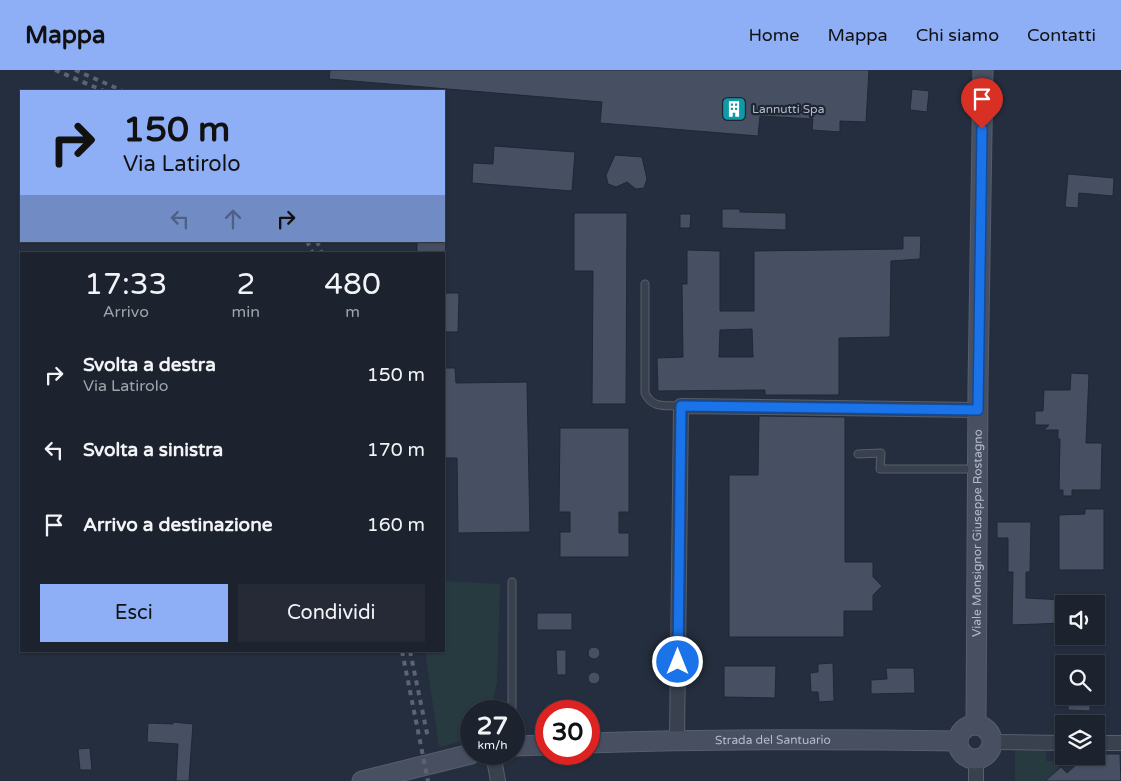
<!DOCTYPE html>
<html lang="it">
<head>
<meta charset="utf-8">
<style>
	body { margin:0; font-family:"Varela Round",sans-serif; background:#252a36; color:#f1f3f6; height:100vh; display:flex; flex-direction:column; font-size:19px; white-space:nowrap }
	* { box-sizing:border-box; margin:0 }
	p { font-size:16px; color:#a0a4aa }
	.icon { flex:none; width:28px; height:28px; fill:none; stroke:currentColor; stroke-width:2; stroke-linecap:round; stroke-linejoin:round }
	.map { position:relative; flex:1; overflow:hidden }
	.panel { position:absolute; left:20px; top:182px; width:425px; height:400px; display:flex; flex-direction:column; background:#1c222e; border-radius:0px; box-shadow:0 1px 4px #0004,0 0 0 1px #3a3f4a }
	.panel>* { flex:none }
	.hud { position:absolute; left:20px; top:20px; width:425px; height:152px; border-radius:0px; box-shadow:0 1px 4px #0004,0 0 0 1px #3a3f4a; background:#8eaef5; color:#111; overflow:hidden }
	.fabs { position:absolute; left:1055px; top:525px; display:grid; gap:10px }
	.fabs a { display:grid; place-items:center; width:50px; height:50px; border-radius:0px; background:#1c222e; box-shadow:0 1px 4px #0004,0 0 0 1px #3a3f4a; font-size:25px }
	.speed { position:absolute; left:460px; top:630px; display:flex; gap:10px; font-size:25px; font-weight:700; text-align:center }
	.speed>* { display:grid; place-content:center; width:65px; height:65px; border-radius:50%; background:#1c222e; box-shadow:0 1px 4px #0004,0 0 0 1px #3a3f4a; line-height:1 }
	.speed small { font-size:12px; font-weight:400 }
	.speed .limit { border:8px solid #d22; background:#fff; color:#111 }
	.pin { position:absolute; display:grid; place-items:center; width:42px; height:42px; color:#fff; margin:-51px -21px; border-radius:50% 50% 50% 0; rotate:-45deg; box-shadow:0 0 5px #0007 }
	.pin .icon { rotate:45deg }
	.me { position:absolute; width:55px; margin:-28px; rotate:0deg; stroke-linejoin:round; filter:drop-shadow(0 0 4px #0008) }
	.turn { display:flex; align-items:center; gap:18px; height:105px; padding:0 20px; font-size:22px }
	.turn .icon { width:65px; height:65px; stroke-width:2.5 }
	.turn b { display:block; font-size:35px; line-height:42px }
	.lanes { display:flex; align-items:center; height:48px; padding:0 20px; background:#0003; justify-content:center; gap:25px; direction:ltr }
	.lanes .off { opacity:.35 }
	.eta { display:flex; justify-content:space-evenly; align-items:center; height:85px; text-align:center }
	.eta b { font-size:30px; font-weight:600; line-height:35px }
	.button { display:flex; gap:10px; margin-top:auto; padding:10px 20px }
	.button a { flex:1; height:58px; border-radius:0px; background:#8eaef5; color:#111; font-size:20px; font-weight:600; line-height:58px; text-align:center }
	.button a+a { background:#252a36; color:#f1f3f6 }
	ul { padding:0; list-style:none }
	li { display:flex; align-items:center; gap:15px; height:75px; padding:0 20px }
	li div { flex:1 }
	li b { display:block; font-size:19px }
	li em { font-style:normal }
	header { display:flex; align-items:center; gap:30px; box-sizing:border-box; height:70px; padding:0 25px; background:#8eaef5; color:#111 }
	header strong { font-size:24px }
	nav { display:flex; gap:28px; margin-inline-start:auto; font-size:18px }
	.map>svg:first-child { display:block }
	.green { fill:#273a3f }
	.building { fill:#465062; stroke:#202735; fill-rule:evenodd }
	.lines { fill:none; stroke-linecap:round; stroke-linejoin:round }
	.lane-casing { stroke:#575e6c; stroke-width:9 }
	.street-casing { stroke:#575e6c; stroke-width:16 }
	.secondary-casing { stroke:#575e6c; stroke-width:21 }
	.lane { stroke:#39404e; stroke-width:7 }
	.street { stroke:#39404e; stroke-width:14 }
	.secondary { stroke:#474f61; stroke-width:19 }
	.rail { stroke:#5b6475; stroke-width:4; stroke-dasharray:5 5; stroke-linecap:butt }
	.route-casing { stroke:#114b97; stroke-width:12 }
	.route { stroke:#1a73e8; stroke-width:9 }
	.labels { text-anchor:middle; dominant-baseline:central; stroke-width:4.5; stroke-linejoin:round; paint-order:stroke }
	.poi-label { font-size:12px; fill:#b5bbc9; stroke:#1e2533; text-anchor:start }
	.street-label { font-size:12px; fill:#b5bbc9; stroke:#1e2533 }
</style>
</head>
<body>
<header>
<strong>Mappa</strong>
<nav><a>Home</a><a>Mappa</a><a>Chi siamo</a><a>Contatti</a></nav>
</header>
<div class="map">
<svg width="1121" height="711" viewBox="0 0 1121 711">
	<rect width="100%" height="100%" fill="#252e3e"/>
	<!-- green -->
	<path class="green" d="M444,511L500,514L497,612L492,633L487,641H471V669L439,677L425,581H444Z
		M1015,679H1046V691H1062V695L1046,711H1015Z"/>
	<!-- building -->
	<path class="building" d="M330,0H869L866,52L840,51V62L812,60L813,49L760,46L758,66L600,53L602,32L329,9Z
		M912,19L929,21L927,42L910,40Z
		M494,76L575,82L572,121L472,113L473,93L493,94Z
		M615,85L642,87L647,109L644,118L636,119L627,112L616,117L608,114L606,105Z
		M1068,104L1114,108L1113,126L1079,123L1078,138L1065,137Z
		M722,139H740V142L786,143V160L722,158Z
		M574,143H627L626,334H592L593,201H574Z
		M680,144H691L690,158H680Z
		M903,166H921L920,189L891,191L890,267L839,268V325H765V320L658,321L657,288L683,287L682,214H687V180L720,181V241H754V181L900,179H903ZM752,259L753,287H719L720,260Z
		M417,171H446L445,184H417Z
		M444,223H459L458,262H444Z
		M444,298H455L456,313L527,312L530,462L458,463L457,388H444Z
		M1071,303L1089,304L1086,373H1102L1101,420H1072V426H1063V420H1059L1060,369H1058V360H1044L1049,355H1035V341H1043L1044,320H1070Z
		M759,346L845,347V492H873V507L882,516L873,525V541H844V567H729V405H758Z
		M560,358H629V442H619V463H629V487H560V462H570V442H559Z
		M1085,439H1104V500H1059V445L1085,444Z
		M997,452H1031L1030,502H1026V528L1064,530V553L1012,555L1013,502H1008V468H997Z
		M537,543H572V560H537Z
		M588 583a6 6 0 1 1 12 0a6 6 0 1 1-12 0Z
		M556,580H566V605H557Z
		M833,593L834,631L819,632L818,622H811L810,603L818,602V594Z
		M724,596H776L775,628L724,627Z
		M886,598H914L915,623L871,624V610L887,609Z
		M588 608a6 6 0 1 1 12 0a6 6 0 1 1-12 0Z
		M1068,626H1090V641L1068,640Z
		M173,652L193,654L189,711H176L178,674L147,672L148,653L173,654Z
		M90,678L92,700H80L78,679Z
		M1096,684H1120L1121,711H1045L1061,697L1067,703L1078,693L1095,691Z"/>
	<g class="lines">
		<defs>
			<path id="lane" d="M645,214V323C652,339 666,335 681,336
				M858,384L881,383L880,399H977
				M512,641V512"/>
			<path id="street" d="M677,670L681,336L978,340
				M991,672L1064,673
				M1096,673H1121
				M493,684L498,711
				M976,711V689"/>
			<g id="secondary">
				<path id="s1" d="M976,655L978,316L983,0"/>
				<circle cx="975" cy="672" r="17"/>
				<path id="s2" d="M589,673C712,669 835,669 958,671"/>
				<path d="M514,676L546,675"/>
				<path d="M362,711L471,684"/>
			</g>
		</defs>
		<!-- lane casing -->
		<use href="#lane" class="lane-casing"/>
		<!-- street casing -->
		<use href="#street" class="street-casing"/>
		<!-- secondary casing -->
		<use href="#secondary" class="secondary-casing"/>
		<!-- lane -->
		<use href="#lane" class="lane"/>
		<!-- street -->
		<use href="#street" class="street"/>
		<!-- secondary -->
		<use href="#secondary" class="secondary"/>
		<!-- rail -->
		<path class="rail" d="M55,0L104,21
			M75,0L123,21
			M307,171L313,184
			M317,171L322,184
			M402,581L428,711
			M410,581L428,668"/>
	</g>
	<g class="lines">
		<defs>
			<path id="route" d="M678,592L681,336L978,340L982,59"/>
		</defs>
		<!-- route casing -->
		<use href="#route" class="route-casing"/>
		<!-- route -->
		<use href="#route" class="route"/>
	</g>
	<!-- icons -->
	<defs>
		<symbol id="building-square" viewBox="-11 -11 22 22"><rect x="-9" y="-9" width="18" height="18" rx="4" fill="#0f9aa8" stroke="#1e2533"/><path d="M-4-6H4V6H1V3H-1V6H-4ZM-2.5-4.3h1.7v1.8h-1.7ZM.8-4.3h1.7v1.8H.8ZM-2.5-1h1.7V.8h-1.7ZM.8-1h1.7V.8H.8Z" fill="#fff"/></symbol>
	</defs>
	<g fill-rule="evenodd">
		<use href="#building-square" x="720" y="25" width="28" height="28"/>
	</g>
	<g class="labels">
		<!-- poi labels -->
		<g class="poi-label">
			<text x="752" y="39">Lannutti Spa</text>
		</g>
		<!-- street labels -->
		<g class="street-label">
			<text stroke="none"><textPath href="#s1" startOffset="192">Viale Monsignor Giuseppe Rostagno</textPath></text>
			<text stroke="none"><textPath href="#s2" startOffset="184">Strada del Santuario</textPath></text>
		</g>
	</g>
</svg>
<div class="fabs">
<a><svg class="icon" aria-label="sound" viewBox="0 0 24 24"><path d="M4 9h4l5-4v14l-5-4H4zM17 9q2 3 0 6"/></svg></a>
<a><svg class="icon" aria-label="search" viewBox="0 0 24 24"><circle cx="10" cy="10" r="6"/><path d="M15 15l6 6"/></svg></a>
<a><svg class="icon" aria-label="layers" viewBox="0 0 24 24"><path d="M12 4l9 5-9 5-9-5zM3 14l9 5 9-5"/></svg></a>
</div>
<div class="speed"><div>27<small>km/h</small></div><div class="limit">30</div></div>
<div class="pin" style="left:982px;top:59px;background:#d93025"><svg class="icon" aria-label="arrive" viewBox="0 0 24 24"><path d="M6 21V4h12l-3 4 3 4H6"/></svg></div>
<svg class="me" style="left:678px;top:592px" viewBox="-20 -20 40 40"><circle r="17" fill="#1a73e8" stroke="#fff" stroke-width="3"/><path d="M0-11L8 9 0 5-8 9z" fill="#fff"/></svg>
<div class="hud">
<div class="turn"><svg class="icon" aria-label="right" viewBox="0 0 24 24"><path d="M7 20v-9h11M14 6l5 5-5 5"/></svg><div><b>150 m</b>Via Latirolo</div></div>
<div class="lanes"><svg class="icon off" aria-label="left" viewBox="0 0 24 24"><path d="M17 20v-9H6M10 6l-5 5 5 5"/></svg><svg class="icon off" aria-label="ahead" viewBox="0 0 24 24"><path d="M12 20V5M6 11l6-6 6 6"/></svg><svg class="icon" aria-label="right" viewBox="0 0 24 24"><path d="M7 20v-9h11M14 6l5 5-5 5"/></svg></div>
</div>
<section class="panel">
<div class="eta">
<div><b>17:33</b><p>Arrivo</p></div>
<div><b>2</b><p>min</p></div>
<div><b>480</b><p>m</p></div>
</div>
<ul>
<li><svg class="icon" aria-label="right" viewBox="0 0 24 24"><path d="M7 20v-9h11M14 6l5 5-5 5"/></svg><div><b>Svolta a destra</b><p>Via Latirolo</p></div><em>150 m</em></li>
<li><svg class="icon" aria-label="left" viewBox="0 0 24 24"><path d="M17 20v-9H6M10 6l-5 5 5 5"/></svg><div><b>Svolta a sinistra</b></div><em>170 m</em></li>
<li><svg class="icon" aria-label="arrive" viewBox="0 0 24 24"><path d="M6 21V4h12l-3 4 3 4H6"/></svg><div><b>Arrivo a destinazione</b></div><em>160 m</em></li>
</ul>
<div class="button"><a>Esci</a><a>Condividi</a></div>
</section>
</div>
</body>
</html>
